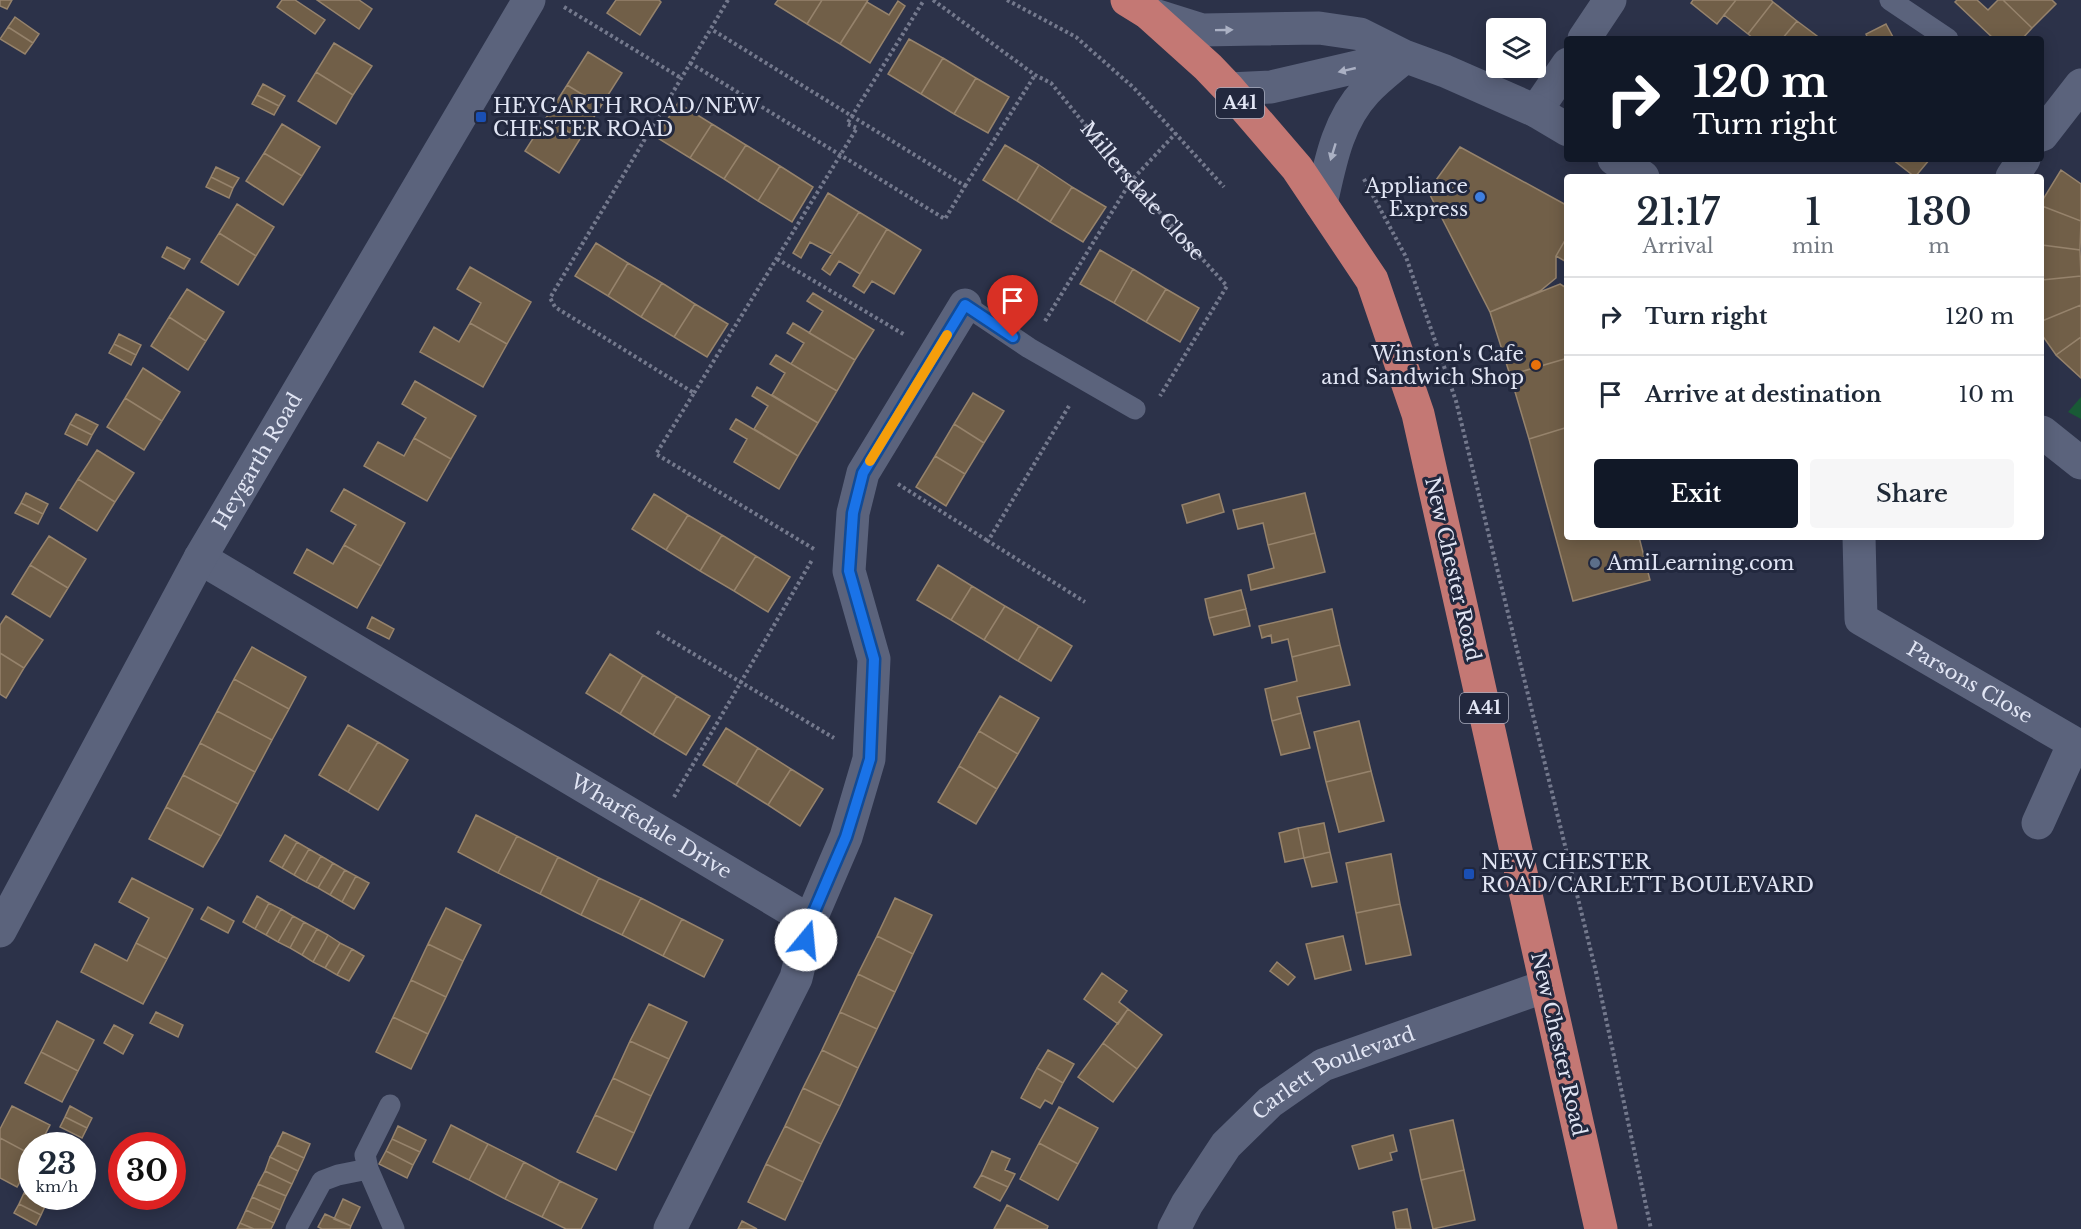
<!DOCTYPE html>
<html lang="en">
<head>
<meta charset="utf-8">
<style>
	body { margin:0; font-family:"Libre Baskerville",serif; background:#f6f6f7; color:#1f2937; height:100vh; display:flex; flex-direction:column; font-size:22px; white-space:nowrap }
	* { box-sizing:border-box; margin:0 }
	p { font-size:20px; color:#747a83 }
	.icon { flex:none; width:33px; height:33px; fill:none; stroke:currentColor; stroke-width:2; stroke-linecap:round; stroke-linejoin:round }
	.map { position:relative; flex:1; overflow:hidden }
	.side { position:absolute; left:1564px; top:174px; width:480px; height:366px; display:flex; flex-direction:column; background:#fff; border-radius:6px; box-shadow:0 3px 15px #0003 }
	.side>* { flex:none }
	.guide { position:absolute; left:1564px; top:36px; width:480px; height:126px; border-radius:6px; box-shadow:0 3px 15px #0003; background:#111827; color:#fff; overflow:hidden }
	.tools { position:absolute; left:1486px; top:18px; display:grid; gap:12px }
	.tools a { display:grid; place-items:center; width:60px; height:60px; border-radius:6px; background:#fff; box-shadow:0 3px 15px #0003; font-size:30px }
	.speed { position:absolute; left:18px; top:1132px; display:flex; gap:12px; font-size:30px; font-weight:700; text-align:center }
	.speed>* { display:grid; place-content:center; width:78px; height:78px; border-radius:50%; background:#fff; box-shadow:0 3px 15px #0003; line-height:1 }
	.speed small { font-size:15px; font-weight:400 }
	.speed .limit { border:9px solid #d22; background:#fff; color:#111 }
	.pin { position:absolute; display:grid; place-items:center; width:51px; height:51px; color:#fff; margin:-62px -26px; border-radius:50% 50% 50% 0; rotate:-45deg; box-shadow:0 0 6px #0007 }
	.pin .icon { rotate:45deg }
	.me { position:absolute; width:66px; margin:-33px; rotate:17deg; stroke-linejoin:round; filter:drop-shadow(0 0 4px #0008) }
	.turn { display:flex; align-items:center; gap:21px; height:126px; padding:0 30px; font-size:27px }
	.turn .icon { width:78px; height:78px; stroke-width:2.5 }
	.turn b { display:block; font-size:42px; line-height:51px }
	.eta { display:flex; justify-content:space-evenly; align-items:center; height:102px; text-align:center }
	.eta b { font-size:36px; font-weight:600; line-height:42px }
	.button { display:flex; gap:12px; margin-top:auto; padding:12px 30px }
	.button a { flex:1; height:69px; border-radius:6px; background:#111827; color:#fff; font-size:24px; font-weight:600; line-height:69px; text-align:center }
	.button a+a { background:#f6f6f7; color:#1f2937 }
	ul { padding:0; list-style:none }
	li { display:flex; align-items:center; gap:18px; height:78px; padding:0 30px; border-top:2px solid #e0e1e3 }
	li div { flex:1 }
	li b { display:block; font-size:22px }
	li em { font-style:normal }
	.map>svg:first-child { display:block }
	.green { fill:#195a36 }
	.building { fill:#715f48; stroke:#96836c; stroke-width:1.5 }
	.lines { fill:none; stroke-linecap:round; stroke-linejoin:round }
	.path { stroke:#74798d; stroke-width:4; stroke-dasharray:3 3; stroke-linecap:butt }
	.lane { stroke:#5b637c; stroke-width:21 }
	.street { stroke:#5b637c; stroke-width:33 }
	.secondary { stroke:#5b637c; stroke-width:33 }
	.highway { stroke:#c47874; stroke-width:33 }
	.oneway { fill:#abb1c4 }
	.route-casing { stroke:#114b97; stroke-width:15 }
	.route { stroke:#1a73e8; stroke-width:10 }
	.slow { stroke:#f59e0b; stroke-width:10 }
	.transit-dot { fill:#1a4fb4; stroke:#22283e; stroke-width:2 }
	.shop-dot { fill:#3f7fe0; stroke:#22283e; stroke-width:2 }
	.food-dot { fill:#e8710a; stroke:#22283e; stroke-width:2 }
	.service-dot { fill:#5c6f8a; stroke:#22283e; stroke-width:2 }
	.labels { text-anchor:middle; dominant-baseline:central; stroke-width:6; stroke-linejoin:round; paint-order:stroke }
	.shield { fill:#22283e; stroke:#a8acbd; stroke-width:1.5 }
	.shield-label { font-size:18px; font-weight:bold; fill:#e1e5f4 }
	.poi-label { font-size:20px; fill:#e1e5f4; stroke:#22283e; text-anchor:start }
	.street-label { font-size:20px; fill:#e1e5f4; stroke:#22283e }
</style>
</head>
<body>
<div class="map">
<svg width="2081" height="1229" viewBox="0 0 2081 1229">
	<rect width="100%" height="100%" fill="#2c3249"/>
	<!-- green -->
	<path class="green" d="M2081,397V419L2068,412Z"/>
	<!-- building -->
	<path class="building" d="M0,0H12L7,9L0,6Z
		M282,0H295L325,20L315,34L277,7Z
		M317,0H359L372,9L359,29Z
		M616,0H659L661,2L640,35L607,13Z
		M778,0H822L807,24L775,4Z
		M822,0H868L840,44L807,24Z
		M1693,0H1736L1717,24L1691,3Z
		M1736,0H1771L1773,2L1748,34L1724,15Z
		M1957,0H1977L1988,10L1998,0H2003L2032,28L2022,39H1994L1955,2Z
		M2003,0H2052L2056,4L2032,28Z
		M898,1L905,6L870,63L840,44L867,2L889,15Z
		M1773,2L1797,21L1782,39H1754L1748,34Z
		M15,17L39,34L33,43L8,27Z
		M1797,21L1821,39H1782Z
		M1886,24L1893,37L1868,39L1866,34Z
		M8,27L33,43L25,54L0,39Z
		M909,39L943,58L921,94L888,74Z
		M334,43L372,66L353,95L316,72Z
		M588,52L622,73L601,106L567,85Z
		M943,58L976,78L954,114L921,94Z
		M316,72L353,95L336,124L298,101Z
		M976,78L1009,97L988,133L954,114Z
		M263,84L285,96L279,106L257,95Z
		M567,85L601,106L580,139L546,118Z
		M257,95L279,106L274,115L252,104Z
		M678,103L712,124L690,158L656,137Z
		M546,118L580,139L559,173L525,151Z
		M282,124L320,147L302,176L264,153Z
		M712,124L746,145L724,179L690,158Z
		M746,145L780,166L758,201L724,179Z
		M1005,145L1039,165L1017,201L983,180Z
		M1460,147L1568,206V235L1556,256V278L1540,291L1490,312L1428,191Z
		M264,153L302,176L283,205L246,181Z
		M1892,159H1930L1915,177Z
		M1039,165L1072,187L1050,222L1017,201Z
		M780,166L813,187L792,222L758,201Z
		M216,167L239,178L233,188L211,177Z
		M2061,170L2081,184V221L2042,206V201Z
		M211,177L233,188L229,198L206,187Z
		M1072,187L1106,207L1083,242L1050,222Z
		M828,193L859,212L832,254L810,242L801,258L793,253Z
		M237,204L274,227L256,256L219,233Z
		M2042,206L2081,221L2080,250L2042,245Z
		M859,212L887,229L860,274L839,261L830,275L822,269Z
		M887,229L921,250L894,294L872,281L864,293L853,286Z
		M219,233L256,256L238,285L201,262Z
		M1568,235V263L1556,256Z
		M596,243L628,263L608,296L575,276Z
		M2042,245L2080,250L2081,276L2042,280Z
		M167,247L190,259L184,269L162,257Z
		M1100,250L1133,269L1114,303L1080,284Z
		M628,263L662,283L641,317L608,296Z
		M470,267L531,302L507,344L470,323L481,303L457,289Z
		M1133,269L1166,289L1146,322L1114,303Z
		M2081,276V305L2042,321V280Z
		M662,283L695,304L674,337L641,317Z
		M1560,284L1568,289V358L1510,375L1490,312Z
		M187,289L224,312L206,341L169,317Z
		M1166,289L1199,308L1180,342L1146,322Z
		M813,293L874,330L855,360L809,333L823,311L807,301Z
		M695,304L728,324L707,357L674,337Z
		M2081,305V337L2056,355L2042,335V321Z
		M169,317L206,341L188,370L151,346Z
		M470,323L507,344L483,387L420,352L434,327L459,342Z
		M793,323L855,360L837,391L791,364L804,343L787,333Z
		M119,334L141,345L136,355L114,344Z
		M2081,337V378L2056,355Z
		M114,344L136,355L131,365L109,353Z
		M776,355L837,391L818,423L772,395L785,373L770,364Z
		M1568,358V427L1529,439L1510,375Z
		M143,368L180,392L162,421L125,398Z
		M415,381L476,416L451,459L414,438L426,418L402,404Z
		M757,387L818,423L798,456L754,429L768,406L752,396Z
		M973,393L1004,411L984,443L954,424Z
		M125,398L162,421L144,450L107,427Z
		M76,414L98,425L92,435L70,424Z
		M736,419L798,456L779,489L734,462L747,439L730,429Z
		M70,424L92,435L87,445L65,434Z
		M954,424L984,443L965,474L935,456Z
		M1568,427V537H1639L1650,580L1573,601L1529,439Z
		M414,438L451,459L427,501L364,466L378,442L404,456Z
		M97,450L134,473L115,502L78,479Z
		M935,456L965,474L946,506L916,487Z
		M78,479L115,502L97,531L60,508Z
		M344,489L405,523L381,566L344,545L356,525L331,511Z
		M26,493L48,504L43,514L21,503Z
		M1305,493L1315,533L1268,545L1263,523L1238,529L1233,510Z
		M654,494L688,515L666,550L632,529Z
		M1219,494L1224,512L1187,523L1182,505Z
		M21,503L43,514L38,524L15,513Z
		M688,515L722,535L700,571L666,550Z
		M1315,533L1325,572L1251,590L1248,575L1274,568L1268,545Z
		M722,535L756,556L734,591L700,571Z
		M49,536L86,559L68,588L30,565Z
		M344,545L381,566L357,608L294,573L307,549L333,564Z
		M756,556L790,577L768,612L734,591Z
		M30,565L68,588L50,617L12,594Z
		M938,565L972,586L951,620L917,600Z
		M972,586L1005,606L984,640L951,620Z
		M1241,590L1246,609L1209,618L1205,599Z
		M1005,606L1039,626L1018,661L984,640Z
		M1246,609L1250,626L1214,635L1209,618Z
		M1332,609L1340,645L1292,657L1288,639L1272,643L1271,635L1262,638L1259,626Z
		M6,616L43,640L24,668L0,653V625Z
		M372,617L394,629L389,639L367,628Z
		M1039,626L1072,646L1051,681L1018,661Z
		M1340,645L1350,685L1297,697L1301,713L1272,721L1265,689L1297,681L1292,657Z
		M252,647L306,677L289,709L234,679Z
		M0,653L24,668L6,698L0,694Z
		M610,654L643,675L620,714L586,693Z
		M643,675L677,696L653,735L620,714Z
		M234,679L289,709L272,740L217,711Z
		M677,696L710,716L686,755L653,735Z
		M1000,696L1039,718L1018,754L979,731Z
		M217,711L272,740L255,772L200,743Z
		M1301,713L1310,748L1281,755L1272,721Z
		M1359,721L1371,771L1326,782L1314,732Z
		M348,725L378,742L348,792L319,775Z
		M726,728L758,748L736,785L703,765Z
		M979,731L1018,754L997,789L959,766Z
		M378,742L408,760L378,810L348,792Z
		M200,743L255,772L238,804L183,775Z
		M758,748L791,769L768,805L736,785Z
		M959,766L997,789L976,824L938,802Z
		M791,769L823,789L800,826L768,805Z
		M1371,771L1384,821L1339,832L1326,782Z
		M183,775L238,804L221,836L166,807Z
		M166,807L221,836L203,867L149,839Z
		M476,815L517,836L498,873L458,852Z
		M1324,823L1330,852L1304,858L1298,828Z
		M1298,828L1304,858L1285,862L1279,833Z
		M285,835L297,842L282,868L270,861Z
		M517,836L558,857L540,894L498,873Z
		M297,842L309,849L294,875L282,868Z
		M309,849L321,856L306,882L294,875Z
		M1330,852L1337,882L1312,887L1304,858Z
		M1391,854L1400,904L1356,913L1346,863Z
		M321,856L333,863L318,888L306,882Z
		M558,857L599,878L581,915L540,894Z
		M333,863L345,870L330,895L318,888Z
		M345,870L356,876L342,902L330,895Z
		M356,876L369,883L354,909L342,902Z
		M132,878L193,909L167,959L136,943L149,918L119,902Z
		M599,878L641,898L622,935L581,915Z
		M257,896L269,903L255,929L243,922Z
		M641,898L682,919L663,956L622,935Z
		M895,898L932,915L913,954L877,936Z
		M269,903L281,909L266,935L255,929Z
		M1400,904L1411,955L1366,964L1356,913Z
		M208,907L234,921L228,933L201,919Z
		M446,908L481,925L463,961L428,944Z
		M281,909L293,916L278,942L266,935Z
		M293,916L304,922L290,948L278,942Z
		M682,919L723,940L704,977L663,956Z
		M304,922L317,929L302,955L290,948Z
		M317,929L328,935L313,962L302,955Z
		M328,935L340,943L325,968L313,962Z
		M877,936L913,954L895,992L858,974Z
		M1343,936L1351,970L1315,979L1306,944Z
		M136,943L167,959L143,1004L81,972L95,944L127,961Z
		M340,943L352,949L337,975L325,968Z
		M428,944L463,961L446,997L411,980Z
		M352,949L364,956L349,981L337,975Z
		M1277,962L1295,977L1288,985L1270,971Z
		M1102,973L1127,991L1119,1002L1128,1009L1118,1024L1084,999Z
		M858,974L895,992L877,1029L840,1012Z
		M411,980L446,997L428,1034L393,1017Z
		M649,1004L687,1022L669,1059L630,1041Z
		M1128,1009L1162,1035L1137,1069L1103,1043Z
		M156,1012L183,1025L178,1037L150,1023Z
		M840,1012L877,1029L858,1068L822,1050Z
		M393,1017L428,1034L411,1069L376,1052Z
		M57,1021L94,1040L78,1071L41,1052Z
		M114,1025L133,1035L123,1054L104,1043Z
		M630,1041L669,1059L651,1096L613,1078Z
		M1103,1043L1137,1069L1113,1102L1078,1077Z
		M822,1050L858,1068L840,1106L803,1088Z
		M1048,1050L1074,1064L1063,1083L1037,1068Z
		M41,1052L78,1071L62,1102L25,1083Z
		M1037,1068L1063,1083L1052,1104L1045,1100L1040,1108L1021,1098Z
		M613,1078L651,1096L634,1133L595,1115Z
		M803,1088L840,1106L821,1144L785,1126Z
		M12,1106L50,1125L39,1146H32V1155L0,1138V1129Z
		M70,1106L92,1118L87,1128L65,1117Z
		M1059,1107L1098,1128L1078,1164L1039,1143Z
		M595,1115L634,1133L616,1170L577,1152Z
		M65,1117L87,1128L82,1138L60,1127Z
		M1453,1120L1464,1170L1421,1180L1410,1130Z
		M451,1125L488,1144L469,1180L433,1162Z
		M398,1126L426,1140L420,1152L392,1139Z
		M785,1126L821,1144L803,1182L766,1164Z
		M283,1132L310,1144L304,1158L277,1145Z
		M1393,1135L1397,1151L1390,1153L1392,1160L1359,1169L1352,1146Z
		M0,1138L32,1155V1161L17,1187L0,1178Z
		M392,1139L420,1152L413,1165L386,1151Z
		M1039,1143L1078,1164L1058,1200L1020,1179Z
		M488,1144L524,1162L505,1199L469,1180Z
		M277,1145L304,1158L298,1171L270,1157Z
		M386,1151L413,1165L407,1178L379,1164Z
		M992,1151L1010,1159L1005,1170L1015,1174L1008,1187L981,1175Z
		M270,1157L298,1171L292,1184L265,1171Z
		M524,1162L560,1181L542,1217L505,1199Z
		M766,1164L803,1182L785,1220L748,1202Z
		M1464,1170L1475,1220L1433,1229L1421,1180Z
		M265,1171L292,1184L286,1196L258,1184Z
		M981,1175L1008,1187L1000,1201L974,1187Z
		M560,1181L597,1199L581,1229H566L542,1217Z
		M258,1184L286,1196L280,1210L252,1197Z
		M24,1193L46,1204L41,1215L19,1204Z
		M252,1197L280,1210L274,1223L246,1210Z
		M343,1199L360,1207L351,1226L334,1219Z
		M19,1204L41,1215L36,1225L14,1213Z
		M1007,1205L1048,1226L1047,1229H994Z
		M1407,1209L1411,1229H1396L1393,1212Z
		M246,1210L274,1223L271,1229H254L240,1223Z
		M325,1214L351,1226L350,1229H322L318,1227Z
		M742,1221L757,1229H738Z
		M240,1223L254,1229H237Z"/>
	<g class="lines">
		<!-- path -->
		<g class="path">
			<path d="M728,0L550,298L555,307L694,393L656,454L814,549"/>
			<path id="s1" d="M933,0L1035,75L1051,83L1131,181L1227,286L1160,396"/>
			<path d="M1007,0L1076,37L1134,88L1224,187"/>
			<path d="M564,7L681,78"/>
			<path d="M690,63L945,219L965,186L711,29"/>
			<path d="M1364,179L1406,257L1456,401L1596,972L1651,1229"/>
			<path d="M965,186L1035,75"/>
			<path d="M777,259L905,335"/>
			<path d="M1045,321L1131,181L1176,133"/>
			<path d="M694,393L857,128L847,124L924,0"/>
			<path d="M1069,406L988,541L1085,602"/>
			<path d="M898,484L988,541"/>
			<path d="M657,632L834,738"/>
			<path d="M674,797L812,560"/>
		</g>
		<!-- lane -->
		<path class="lane" d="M1890,0L1948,39
			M965,305L1029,348L1135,409
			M390,1105L365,1155L368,1169L394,1229
			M296,1229L322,1181L338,1175L368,1169"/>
		<!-- street -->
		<g class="street">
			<path d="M1584,39L1610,0"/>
			<path d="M1536,111L1568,64"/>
			<path d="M2042,135L2081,85"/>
			<path d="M2012,177L2024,159"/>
			<path id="s2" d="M1859,537L1861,619L2074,743L2038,823"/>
			<path id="s3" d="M200,558L810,921L796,978L670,1229"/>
			<path d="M810,921L846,837L869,759L874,659L849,571L853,513L863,473L965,305"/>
			<path id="s4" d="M0,931L200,558L529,0"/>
			<path id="s5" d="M1174,1229L1187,1204L1226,1145L1270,1102L1323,1065L1546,986"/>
		</g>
		<!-- secondary -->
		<path class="secondary" d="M1148,13L1202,30L1319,28L1360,34L1404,56L1445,71L1536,111L1568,130
			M1229,89L1271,87L1404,56
			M1614,159L1643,177
			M1321,204C1330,164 1337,122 1366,91C1376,80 1389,70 1401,60
			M2042,432L2081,463"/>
		<!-- highway -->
		<path class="highway" d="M1127,0L1148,13L1208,67L1229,89L1297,168L1372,280L1418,414L1601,1229"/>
	</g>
	<!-- one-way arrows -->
	<defs><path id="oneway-solid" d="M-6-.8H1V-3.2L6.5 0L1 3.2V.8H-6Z" transform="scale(1.5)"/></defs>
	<g class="oneway">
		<use href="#oneway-solid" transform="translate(1224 30) rotate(-1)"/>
		<use href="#oneway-solid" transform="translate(1347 70) rotate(167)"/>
		<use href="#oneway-solid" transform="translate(1333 152) rotate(107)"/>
	</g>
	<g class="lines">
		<defs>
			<path id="route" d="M806,940L810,921L846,837L870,759L874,659L849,571L853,513L863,473L965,305L1013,337"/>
		</defs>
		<!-- route casing -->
		<use href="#route" class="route-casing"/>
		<!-- route -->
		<use href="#route" class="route"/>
		<!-- slow -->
		<path class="slow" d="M870,461L947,335"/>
	</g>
	<!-- markers -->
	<g class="transit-dot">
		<rect x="475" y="111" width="12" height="12" rx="3"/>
		<rect x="1463" y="868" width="12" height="12" rx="3"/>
	</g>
	<circle class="shop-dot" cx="1480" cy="197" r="6"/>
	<circle class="food-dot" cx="1536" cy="365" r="6"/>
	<circle class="service-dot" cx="1595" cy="563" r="6"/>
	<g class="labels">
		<!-- shield labels -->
		<g class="shield">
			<rect x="1216" y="88" width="48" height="30" rx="4.5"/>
			<rect x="1460" y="693" width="48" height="30" rx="4.5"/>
		</g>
		<g class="shield-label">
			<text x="1240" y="103">A41</text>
			<text x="1484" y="708">A41</text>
		</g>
		<!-- poi labels -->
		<g class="poi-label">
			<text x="493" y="106">HEYGARTH ROAD/NEW<tspan x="493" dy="23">CHESTER ROAD</tspan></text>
			<text x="1468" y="186" text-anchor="end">Appliance<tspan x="1468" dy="23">Express</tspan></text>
			<text x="1524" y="354" text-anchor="end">Winston's Cafe<tspan x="1524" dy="23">and Sandwich Shop</tspan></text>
			<text x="1607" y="563">AmiLearning.com</text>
			<text x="1481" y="862">NEW CHESTER<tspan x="1481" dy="23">ROAD/CARLETT BOULEVARD</tspan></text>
		</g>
		<!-- street labels -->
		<g class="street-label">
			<text stroke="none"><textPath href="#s1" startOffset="286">Millersdale Close</textPath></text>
			<text stroke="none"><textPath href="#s4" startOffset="536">Heygarth Road</textPath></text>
			<text transform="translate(1453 569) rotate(77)">New Chester Road</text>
			<text stroke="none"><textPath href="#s2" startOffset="208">Parsons Close</textPath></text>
			<text stroke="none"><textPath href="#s3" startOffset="525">Wharfedale Drive</textPath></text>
			<text transform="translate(1559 1044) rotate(77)">New Chester Road</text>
			<text stroke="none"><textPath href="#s5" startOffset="231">Carlett Boulevard</textPath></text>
		</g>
	</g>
</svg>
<div class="tools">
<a><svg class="icon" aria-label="layers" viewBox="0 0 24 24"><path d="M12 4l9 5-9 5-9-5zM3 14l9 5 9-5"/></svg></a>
</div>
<div class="speed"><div>23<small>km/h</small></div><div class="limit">30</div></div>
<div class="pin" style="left:1013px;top:337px;background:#d93025"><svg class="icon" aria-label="arrive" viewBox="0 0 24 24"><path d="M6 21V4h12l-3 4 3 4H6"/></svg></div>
<svg class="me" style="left:806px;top:940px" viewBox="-20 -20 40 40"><circle r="19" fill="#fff"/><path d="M0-13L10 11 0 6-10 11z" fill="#1a73e8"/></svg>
<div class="guide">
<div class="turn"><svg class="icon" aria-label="right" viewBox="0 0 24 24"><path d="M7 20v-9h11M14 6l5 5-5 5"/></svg><div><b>120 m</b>Turn right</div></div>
</div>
<section class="side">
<div class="eta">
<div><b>21:17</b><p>Arrival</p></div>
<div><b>1</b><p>min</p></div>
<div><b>130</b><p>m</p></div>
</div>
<ul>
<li><svg class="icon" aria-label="right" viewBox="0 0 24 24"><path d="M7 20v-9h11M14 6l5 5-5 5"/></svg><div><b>Turn right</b></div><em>120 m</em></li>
<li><svg class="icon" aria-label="arrive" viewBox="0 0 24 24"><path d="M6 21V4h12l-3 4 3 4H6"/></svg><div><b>Arrive at destination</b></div><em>10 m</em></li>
</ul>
<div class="button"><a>Exit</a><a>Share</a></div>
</section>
</div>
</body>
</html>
